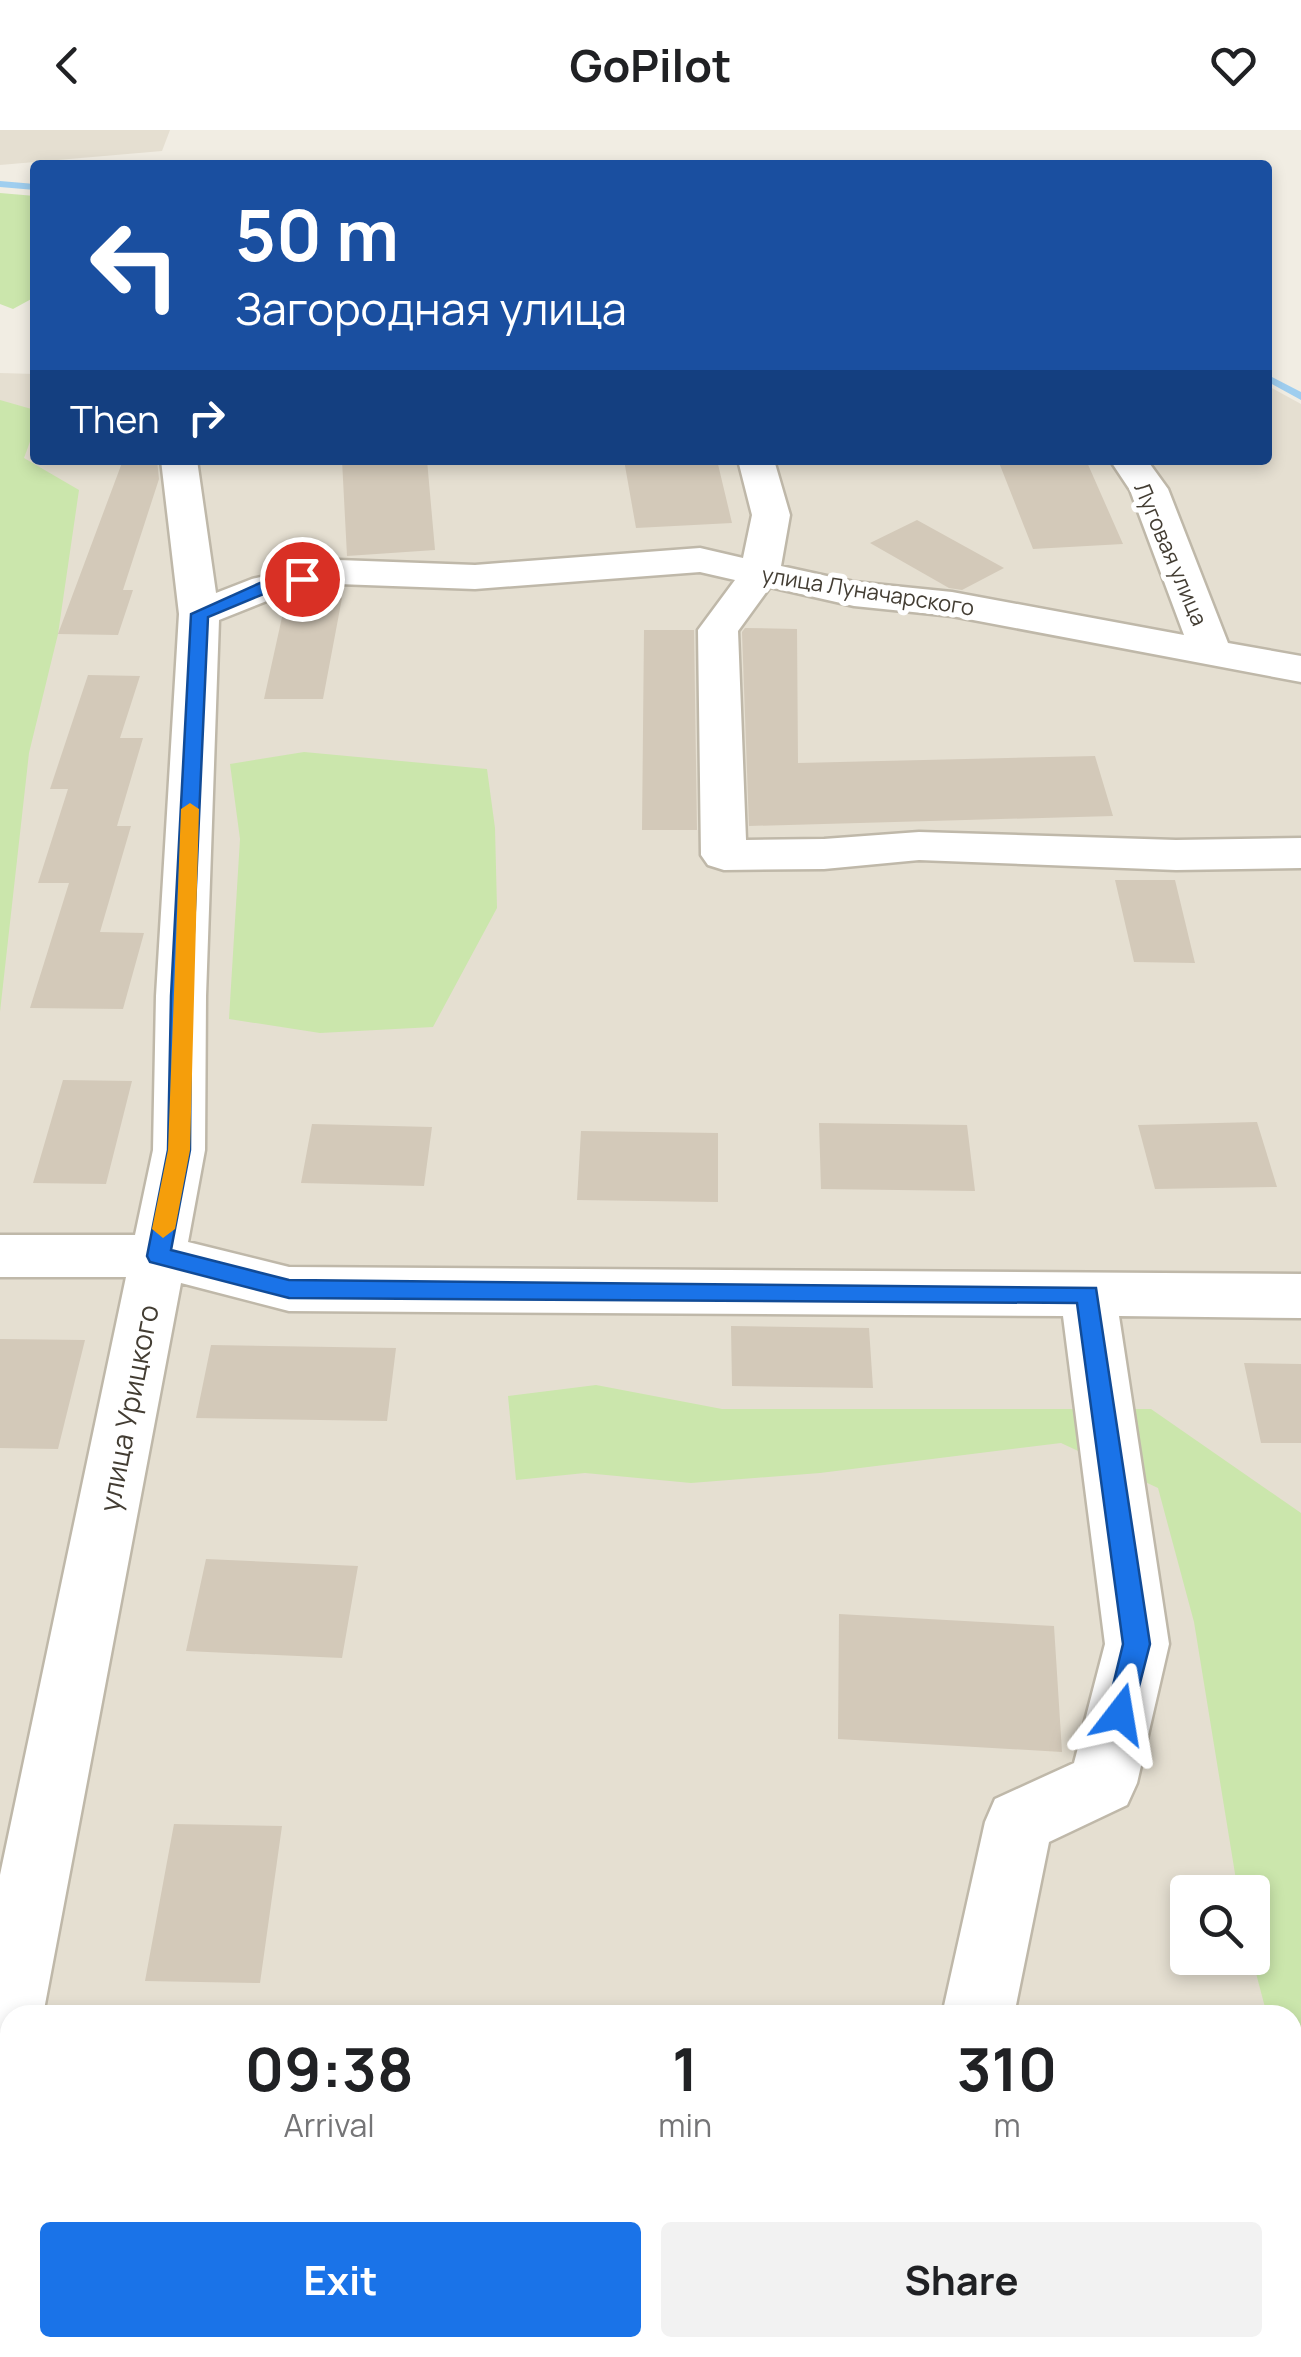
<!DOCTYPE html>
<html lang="en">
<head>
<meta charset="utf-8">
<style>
	body { margin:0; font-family:Manrope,sans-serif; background:#f2f2f2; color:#202124; height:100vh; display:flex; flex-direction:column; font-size:38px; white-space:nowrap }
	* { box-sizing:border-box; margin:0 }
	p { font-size:32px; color:#757577 }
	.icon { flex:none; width:55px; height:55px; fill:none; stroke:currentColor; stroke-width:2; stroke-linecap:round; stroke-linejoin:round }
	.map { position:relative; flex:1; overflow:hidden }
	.side { position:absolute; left:0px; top:1875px; width:1302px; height:352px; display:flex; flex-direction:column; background:#fff; border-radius:30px 30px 0 0; box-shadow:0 5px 15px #0003 }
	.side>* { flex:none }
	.top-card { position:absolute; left:30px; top:30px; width:1242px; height:305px; border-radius:10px; box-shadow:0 5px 15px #0003; background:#1a4fa0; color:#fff; overflow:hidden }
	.tools { position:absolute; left:1170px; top:1745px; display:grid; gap:20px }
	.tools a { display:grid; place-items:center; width:100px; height:100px; border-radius:10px; background:#fff; box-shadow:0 5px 15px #0003; font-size:50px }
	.pin { position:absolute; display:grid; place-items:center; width:85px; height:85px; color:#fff; margin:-42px; border:5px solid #fff; border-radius:50%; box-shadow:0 2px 10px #0007 }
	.me { position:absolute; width:110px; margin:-55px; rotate:14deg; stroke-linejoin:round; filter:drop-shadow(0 0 8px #0008) }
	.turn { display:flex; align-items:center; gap:35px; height:210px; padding:0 40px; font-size:45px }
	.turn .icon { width:130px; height:130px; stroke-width:2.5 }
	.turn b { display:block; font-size:70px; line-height:85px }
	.then { display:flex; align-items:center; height:95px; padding:0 40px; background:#0003; gap:20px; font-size:38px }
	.eta { display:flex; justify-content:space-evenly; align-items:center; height:170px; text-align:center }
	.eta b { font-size:60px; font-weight:700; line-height:70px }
	.action { display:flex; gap:20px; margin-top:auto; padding:20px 40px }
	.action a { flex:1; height:115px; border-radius:10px; background:#1a73e8; color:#fff; font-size:40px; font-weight:700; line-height:115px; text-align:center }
	.action a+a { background:#f2f2f2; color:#202124 }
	header { display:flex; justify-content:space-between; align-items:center; height:130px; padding:0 40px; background:#fff; font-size:45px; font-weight:700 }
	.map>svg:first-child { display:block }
	.residential { fill:#e5dfd1; fill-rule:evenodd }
	.green { fill:#cbe6ac }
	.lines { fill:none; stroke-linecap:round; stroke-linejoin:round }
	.stream { fill:#9fceef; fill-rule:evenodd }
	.building { fill:#d3c9b9 }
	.minor-casing { stroke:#bfb8a9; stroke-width:5 }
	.minor { fill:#fff; fill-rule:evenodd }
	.route { fill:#1a73e8; stroke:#114b97; stroke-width:2.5 }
	.slow { fill:#f59e0b }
	.labels { text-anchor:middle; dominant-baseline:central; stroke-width:10; stroke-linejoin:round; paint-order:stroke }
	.far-street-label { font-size:22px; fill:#433d33; stroke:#fff }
	.street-label { font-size:28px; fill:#433d33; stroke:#fff }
</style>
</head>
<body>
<header><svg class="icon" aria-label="back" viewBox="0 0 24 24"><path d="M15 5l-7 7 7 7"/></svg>GoPilot<svg class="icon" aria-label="heart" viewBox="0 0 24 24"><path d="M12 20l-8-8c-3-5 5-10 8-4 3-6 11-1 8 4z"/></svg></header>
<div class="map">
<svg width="1301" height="2227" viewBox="0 0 1301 2227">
	<rect width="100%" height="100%" fill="#f1ede3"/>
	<!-- residential -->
	<path class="residential" d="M0,0H170L162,21L0,35Z
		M0,243L35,244V330H1268V256L1301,274V2227H0ZM1188,1762H1252V1828H1188ZM10,1885H1292V2218H10Z"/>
	<!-- green -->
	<path class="green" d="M0,63L35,66V167L13,179L0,174Z
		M0,270L35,280V298L24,328L79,360L58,504L29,623L0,882Z
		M304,622L487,639L495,698L497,778L433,897L320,903L229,889L240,709L230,634Z
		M596,1255L722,1279H1151L1301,1383V2013L1293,1981L1292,1885H1267L1252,1828V1762H1238L1194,1492L1158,1358L1061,1313L820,1343L691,1353L585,1343L516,1350L508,1266Z"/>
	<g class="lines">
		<!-- stream -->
		<path class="stream" d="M0,51L35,54V60L0,57Z
			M1268,245L1301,262V270L1268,252Z"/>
	</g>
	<!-- building -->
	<path class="building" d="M123,330H157L159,349L123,460H133L118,505L58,504Z
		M342,330H427L435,420L347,426Z
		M624,330H717L732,393L636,398Z
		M998,330H1086L1123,414L1033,419Z
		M917,390L1004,438L962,460L949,458L870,413Z
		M342,468L323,569H264L286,469Z
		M745,498L797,499L798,633L1095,626L1113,686L749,696L742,502Z
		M644,500H694L697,700H642Z
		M88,545L140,546L120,608H143L117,696H131L100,802L144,803L123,879L30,878L69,753H38L68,659H50Z
		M1115,750H1175L1195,833L1134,832Z
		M63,950L132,951L106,1054L33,1053Z
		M1257,992L1277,1057L1155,1059L1138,995Z
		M819,993L967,995L975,1061L821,1059Z
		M312,994L432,997L424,1056L301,1053Z
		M581,1001L718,1003V1072L577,1070Z
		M731,1196L869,1198L873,1258L732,1256Z
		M0,1209L85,1210L58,1319L0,1318Z
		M211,1215L396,1218L387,1291L196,1288Z
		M1244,1233L1301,1234V1313H1261Z
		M206,1429L358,1436L342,1528L186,1521Z
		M839,1484L1054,1496L1062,1622L838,1609Z
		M174,1694L282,1696L260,1853L145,1851Z"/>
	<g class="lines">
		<defs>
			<path id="minor" d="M161,330H197L216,463L252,449L338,430L475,435L700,418L743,428L752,385L738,330H774L790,385L781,436L854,452L952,462L1184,505L1130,360L1110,330H1147L1168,359L1228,513L1301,526V552L952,486L854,476L770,457L738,501L746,710L824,709L919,702L1176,710L1301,708V738L1176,740L919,730L824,739L724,740L708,735L701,725L698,500L735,450L700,442L475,459L338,454L277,467L219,490L206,866L205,1020L188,1112L289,1137L1301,1144V1188L1119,1186L1169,1514L1137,1653L1127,1675L1049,1712L1014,1885H942L985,1692L995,1669L1074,1633L1105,1514L1063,1186L289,1181L181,1153L43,1885H10V1953L0,1957V1745L126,1147H0V1105H135L153,1020L156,866L179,484Z
				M898,2218H978L977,2227H897Z"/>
		</defs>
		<!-- minor casing -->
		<use href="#minor" class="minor-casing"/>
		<!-- minor -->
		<use href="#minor" class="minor"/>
	</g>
	<!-- route -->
	<path class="route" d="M302,444L310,449L308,452L271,461L208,487L191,866L190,1020L171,1120L289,1150L1096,1158L1150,1514L1130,1592L1120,1596L1110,1592L1106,1584L1123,1514L1077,1173L289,1168L150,1132L147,1126L168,1020L171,866L191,484L260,453Z"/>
	<!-- slow -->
	<path class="slow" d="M190,673L199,679L190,1020L175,1099L163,1108L152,1099L168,1020L181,679Z"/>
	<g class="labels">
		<!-- far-street labels -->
		<g class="far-street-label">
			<text transform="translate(1171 424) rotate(67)">Луговая улица</text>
			<text transform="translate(868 461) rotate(9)">улица Луначарского</text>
		</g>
		<!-- street labels -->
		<g class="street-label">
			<text transform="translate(128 1278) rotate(-79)">улица Урицкого</text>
		</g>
	</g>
</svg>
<div class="tools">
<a><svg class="icon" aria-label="search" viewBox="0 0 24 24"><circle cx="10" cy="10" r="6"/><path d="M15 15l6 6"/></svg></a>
</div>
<div class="pin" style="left:302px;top:449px;background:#d93025"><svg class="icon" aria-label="arrive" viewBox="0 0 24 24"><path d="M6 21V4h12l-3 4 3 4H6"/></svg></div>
<svg class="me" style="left:1120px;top:1584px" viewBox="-20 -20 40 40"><path d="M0-17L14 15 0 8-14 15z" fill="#1a73e8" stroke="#fff" stroke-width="4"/></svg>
<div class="top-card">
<div class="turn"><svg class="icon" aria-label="left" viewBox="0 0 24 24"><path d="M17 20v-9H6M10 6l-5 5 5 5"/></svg><div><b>50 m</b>Загородная улица</div></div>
<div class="then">Then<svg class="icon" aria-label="right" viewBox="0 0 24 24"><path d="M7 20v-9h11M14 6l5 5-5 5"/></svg></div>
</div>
<section class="side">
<div class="eta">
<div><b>09:38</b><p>Arrival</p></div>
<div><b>1</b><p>min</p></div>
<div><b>310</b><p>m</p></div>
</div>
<div class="action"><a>Exit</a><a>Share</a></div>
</section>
</div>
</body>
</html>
